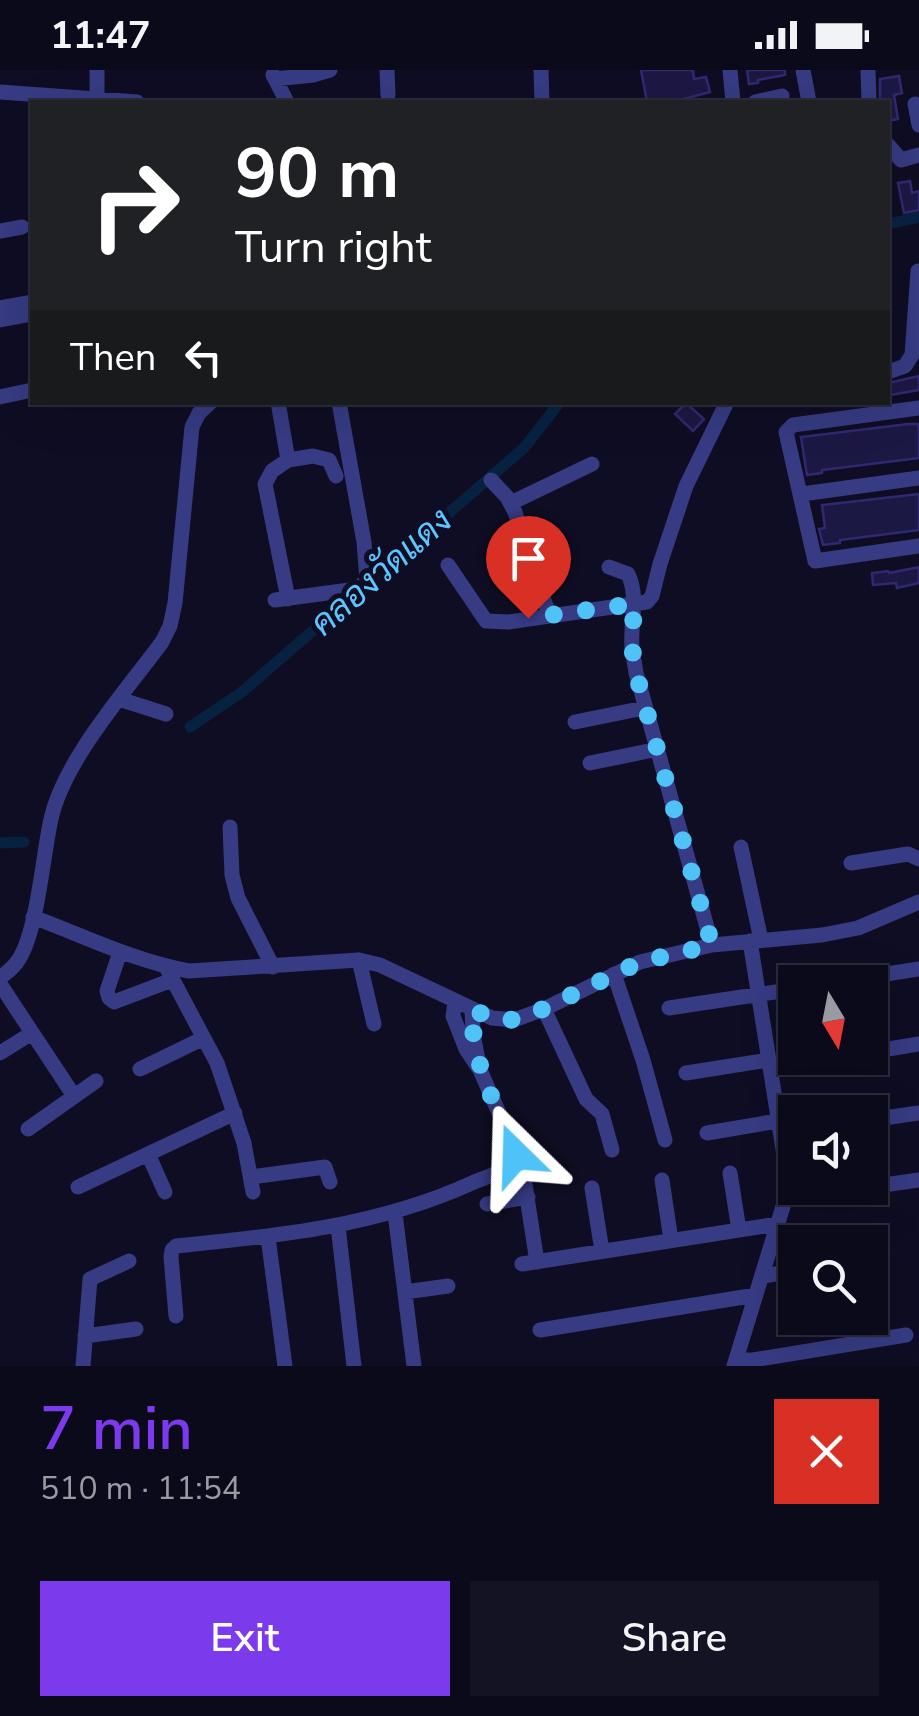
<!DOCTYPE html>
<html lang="en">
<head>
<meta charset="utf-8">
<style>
	body { margin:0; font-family:"Nunito Sans",Sarabun,sans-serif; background:#131323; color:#f1f3f6; height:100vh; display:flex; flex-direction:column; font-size:38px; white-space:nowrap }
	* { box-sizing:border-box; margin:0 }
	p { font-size:32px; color:#999aa2 }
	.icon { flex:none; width:55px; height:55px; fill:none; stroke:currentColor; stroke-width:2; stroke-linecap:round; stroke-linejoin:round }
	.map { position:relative; height:1296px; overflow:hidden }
	.drawer { display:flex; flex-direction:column; background:#0a0a1a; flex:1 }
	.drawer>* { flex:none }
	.guide { position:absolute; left:30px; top:30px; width:860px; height:305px; border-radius:0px; box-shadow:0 10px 40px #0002,0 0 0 2px #2a2b39; background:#202124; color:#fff; overflow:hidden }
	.needle { width:65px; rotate:170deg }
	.controls { position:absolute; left:778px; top:895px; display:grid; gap:20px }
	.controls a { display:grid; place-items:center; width:110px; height:110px; border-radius:0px; background:#0a0a1a; box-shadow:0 10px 40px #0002,0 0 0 2px #2a2b39; font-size:50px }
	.pin { position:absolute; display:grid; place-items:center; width:85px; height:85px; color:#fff; margin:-102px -42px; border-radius:50% 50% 50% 0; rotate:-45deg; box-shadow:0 0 10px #0007 }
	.pin .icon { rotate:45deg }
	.me { position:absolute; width:110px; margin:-55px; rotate:338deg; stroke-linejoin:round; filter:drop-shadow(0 0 8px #0008) }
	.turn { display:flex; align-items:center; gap:35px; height:210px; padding:0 40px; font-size:45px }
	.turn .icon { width:130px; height:130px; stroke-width:2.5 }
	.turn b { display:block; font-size:70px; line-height:85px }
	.then { display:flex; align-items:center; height:95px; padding:0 40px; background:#0003; gap:20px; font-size:38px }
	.round { display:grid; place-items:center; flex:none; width:105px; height:105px; border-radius:0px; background:#131323 }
	.summary { display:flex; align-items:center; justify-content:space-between; height:170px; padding:0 40px }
	h1 { font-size:60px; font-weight:600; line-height:75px; color:#7c3aed }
	.action { display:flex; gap:20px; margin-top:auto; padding:20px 40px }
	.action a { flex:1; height:115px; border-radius:0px; background:#7c3aed; color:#fff; font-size:40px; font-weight:600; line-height:115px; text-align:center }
	.action a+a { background:#131323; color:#f1f3f6 }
	.status { display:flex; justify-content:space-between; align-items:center; height:70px; padding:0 50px; background:#0a0a1a; direction:ltr }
	.status svg { height:28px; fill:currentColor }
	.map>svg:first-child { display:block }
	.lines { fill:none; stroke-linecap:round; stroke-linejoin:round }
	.canal { stroke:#072241; stroke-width:11 }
	.building { fill:#1c1844; stroke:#302971; stroke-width:2.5 }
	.minor { stroke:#363b83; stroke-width:15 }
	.route { stroke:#4fc3f7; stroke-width:18; stroke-dasharray:0 32.4 }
	.labels { text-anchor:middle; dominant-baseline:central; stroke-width:10; stroke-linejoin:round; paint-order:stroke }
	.water-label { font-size:35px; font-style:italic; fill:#5cc5ff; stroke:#0e0d23 }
</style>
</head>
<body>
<div class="status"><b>11:47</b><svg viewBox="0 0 49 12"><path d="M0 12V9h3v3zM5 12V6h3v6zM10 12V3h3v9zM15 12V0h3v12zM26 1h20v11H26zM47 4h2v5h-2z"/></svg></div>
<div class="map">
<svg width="919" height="1296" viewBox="0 0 919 1296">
	<rect width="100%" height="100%" fill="#0e0d23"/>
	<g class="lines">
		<!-- canal -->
		<path class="canal" d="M888,154L919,147
			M190,657L242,622L524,378L560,332
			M0,773L24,772"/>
	</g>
	<!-- building -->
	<path class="building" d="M641,0H693L694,9L706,7L710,22L680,30L647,32Z
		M747,0H785V5L758,10V13L749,14Z
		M899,6L902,23L894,25L898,49L888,51V32H880V9Z
		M910,111L912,123L919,121V140L904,143L898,113Z
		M919,306V320L890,325L888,313Z
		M686,333L704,349L693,361L675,344Z
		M908,354H919V388L822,400V403L807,405L801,367Z
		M919,424V460L840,470V473L823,475L819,459L825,458L822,435Z
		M919,497V513L897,518L896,513L873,515L872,503L888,501L889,503Z"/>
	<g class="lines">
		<!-- minor -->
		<path class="minor" d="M387,0L388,25
			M541,0L542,32
			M730,0L733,32
			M803,0L809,32
			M868,0L869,32
			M273,5L287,32
			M275,9L313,5L330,0
			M0,22L137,32
			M97,29V0
			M755,32L782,26
			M915,34L919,55
			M888,75L901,90L919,85
			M0,161L22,157
			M0,238L32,232
			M0,250L32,244
			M888,302L905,296L912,285L918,201
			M0,327L32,320
			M278,332L288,390L272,401L265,414L288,529
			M919,338L793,355L786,362L815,491L919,476
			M288,390L313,386L329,390L336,406
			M491,410L507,427L515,442L549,545
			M802,424L919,408
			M511,433L592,394
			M448,495L486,551L508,552L647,532L652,526L660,494L686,416L727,332
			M609,497L628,504C639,527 630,553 632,578C633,586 635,595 636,603L712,875
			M275,530L357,519L367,510L364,472L339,332
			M119,629L166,644
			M575,652L644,638
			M590,693L658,679
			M230,757L232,805L238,828L273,897
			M741,777L761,870
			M851,793L908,784L919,789
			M33,847C84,866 134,891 189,901L359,890L380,895L492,948L514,950L544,939L640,892L712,875L822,865L858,858L919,832
			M120,882L107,921L109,928L114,932L172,910
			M359,890L374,954
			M166,897L217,993L244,1073L253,1122
			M614,904L643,990L665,1070
			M0,908C6,903 13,898 17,892C37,866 43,784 51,749C64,690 126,621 162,572L170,556L175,533L192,357L199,343L211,332
			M835,912L919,899
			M0,914L74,1026
			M669,938L795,919
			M472,939L473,964L479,995
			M544,939L586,1029L602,1044L612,1080
			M870,982L919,974
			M0,983L32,963
			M770,997L832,988
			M140,999L204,968
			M686,1003L769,990
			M870,1050L919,1043
			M28,1059L96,1011
			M707,1063L778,1051
			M148,1084L165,1122
			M730,1103L739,1160
			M251,1107L325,1097L330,1112
			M524,1108L537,1192
			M662,1110L671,1170
			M78,1117L235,1043
			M870,1117L919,1110
			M592,1118L602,1181
			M785,1130L869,1118
			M487,1134L528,1127
			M395,1143L414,1296
			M338,1156L354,1296
			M268,1167L285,1296
			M870,1188L874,1187
			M522,1194L777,1154
			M763,1206L795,1201
			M405,1222L448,1216
			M176,1246L171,1187L172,1180L176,1176C278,1166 378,1156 472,1113C490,1105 518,1100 514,1077L480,1000L466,979L453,946L455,932
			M540,1260L756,1225
			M85,1266L136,1259
			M736,1290H753L906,1265
			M83,1296L90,1209L129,1191
			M734,1296L785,1130L787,1104L750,871"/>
	</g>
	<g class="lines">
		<!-- route -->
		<path class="route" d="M516,1085L514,1077C493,1030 472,992 472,940L502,951L524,948L640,892L712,875L636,603L632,577L634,534L528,548"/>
	</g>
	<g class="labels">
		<!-- water labels -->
		<g class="water-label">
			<text transform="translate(381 502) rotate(-41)">คลองวัดแดง</text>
		</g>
	</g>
</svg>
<div class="controls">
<a><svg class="needle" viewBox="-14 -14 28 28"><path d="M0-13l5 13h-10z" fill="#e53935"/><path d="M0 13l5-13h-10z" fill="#999aa2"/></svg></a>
<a><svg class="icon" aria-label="sound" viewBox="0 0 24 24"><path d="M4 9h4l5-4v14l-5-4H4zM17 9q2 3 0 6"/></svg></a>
<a><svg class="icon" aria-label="search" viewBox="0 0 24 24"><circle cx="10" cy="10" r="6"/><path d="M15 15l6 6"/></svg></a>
</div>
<div class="pin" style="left:528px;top:548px;background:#d93025"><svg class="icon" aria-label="arrive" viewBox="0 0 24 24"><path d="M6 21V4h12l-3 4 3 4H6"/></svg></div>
<svg class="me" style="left:516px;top:1085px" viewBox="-20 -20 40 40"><path d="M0-17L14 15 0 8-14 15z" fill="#4fc3f7" stroke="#fff" stroke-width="4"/></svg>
<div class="guide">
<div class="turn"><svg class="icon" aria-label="right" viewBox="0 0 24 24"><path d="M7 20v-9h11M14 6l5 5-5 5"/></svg><div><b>90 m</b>Turn right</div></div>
<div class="then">Then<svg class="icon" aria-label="left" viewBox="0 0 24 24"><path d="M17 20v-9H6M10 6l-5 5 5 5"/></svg></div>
</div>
</div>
<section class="drawer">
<div class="summary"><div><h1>7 min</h1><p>510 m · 11:54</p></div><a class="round" style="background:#d93025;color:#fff"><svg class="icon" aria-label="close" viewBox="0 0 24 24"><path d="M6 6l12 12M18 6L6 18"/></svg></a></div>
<div class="action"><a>Exit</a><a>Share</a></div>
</section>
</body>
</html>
